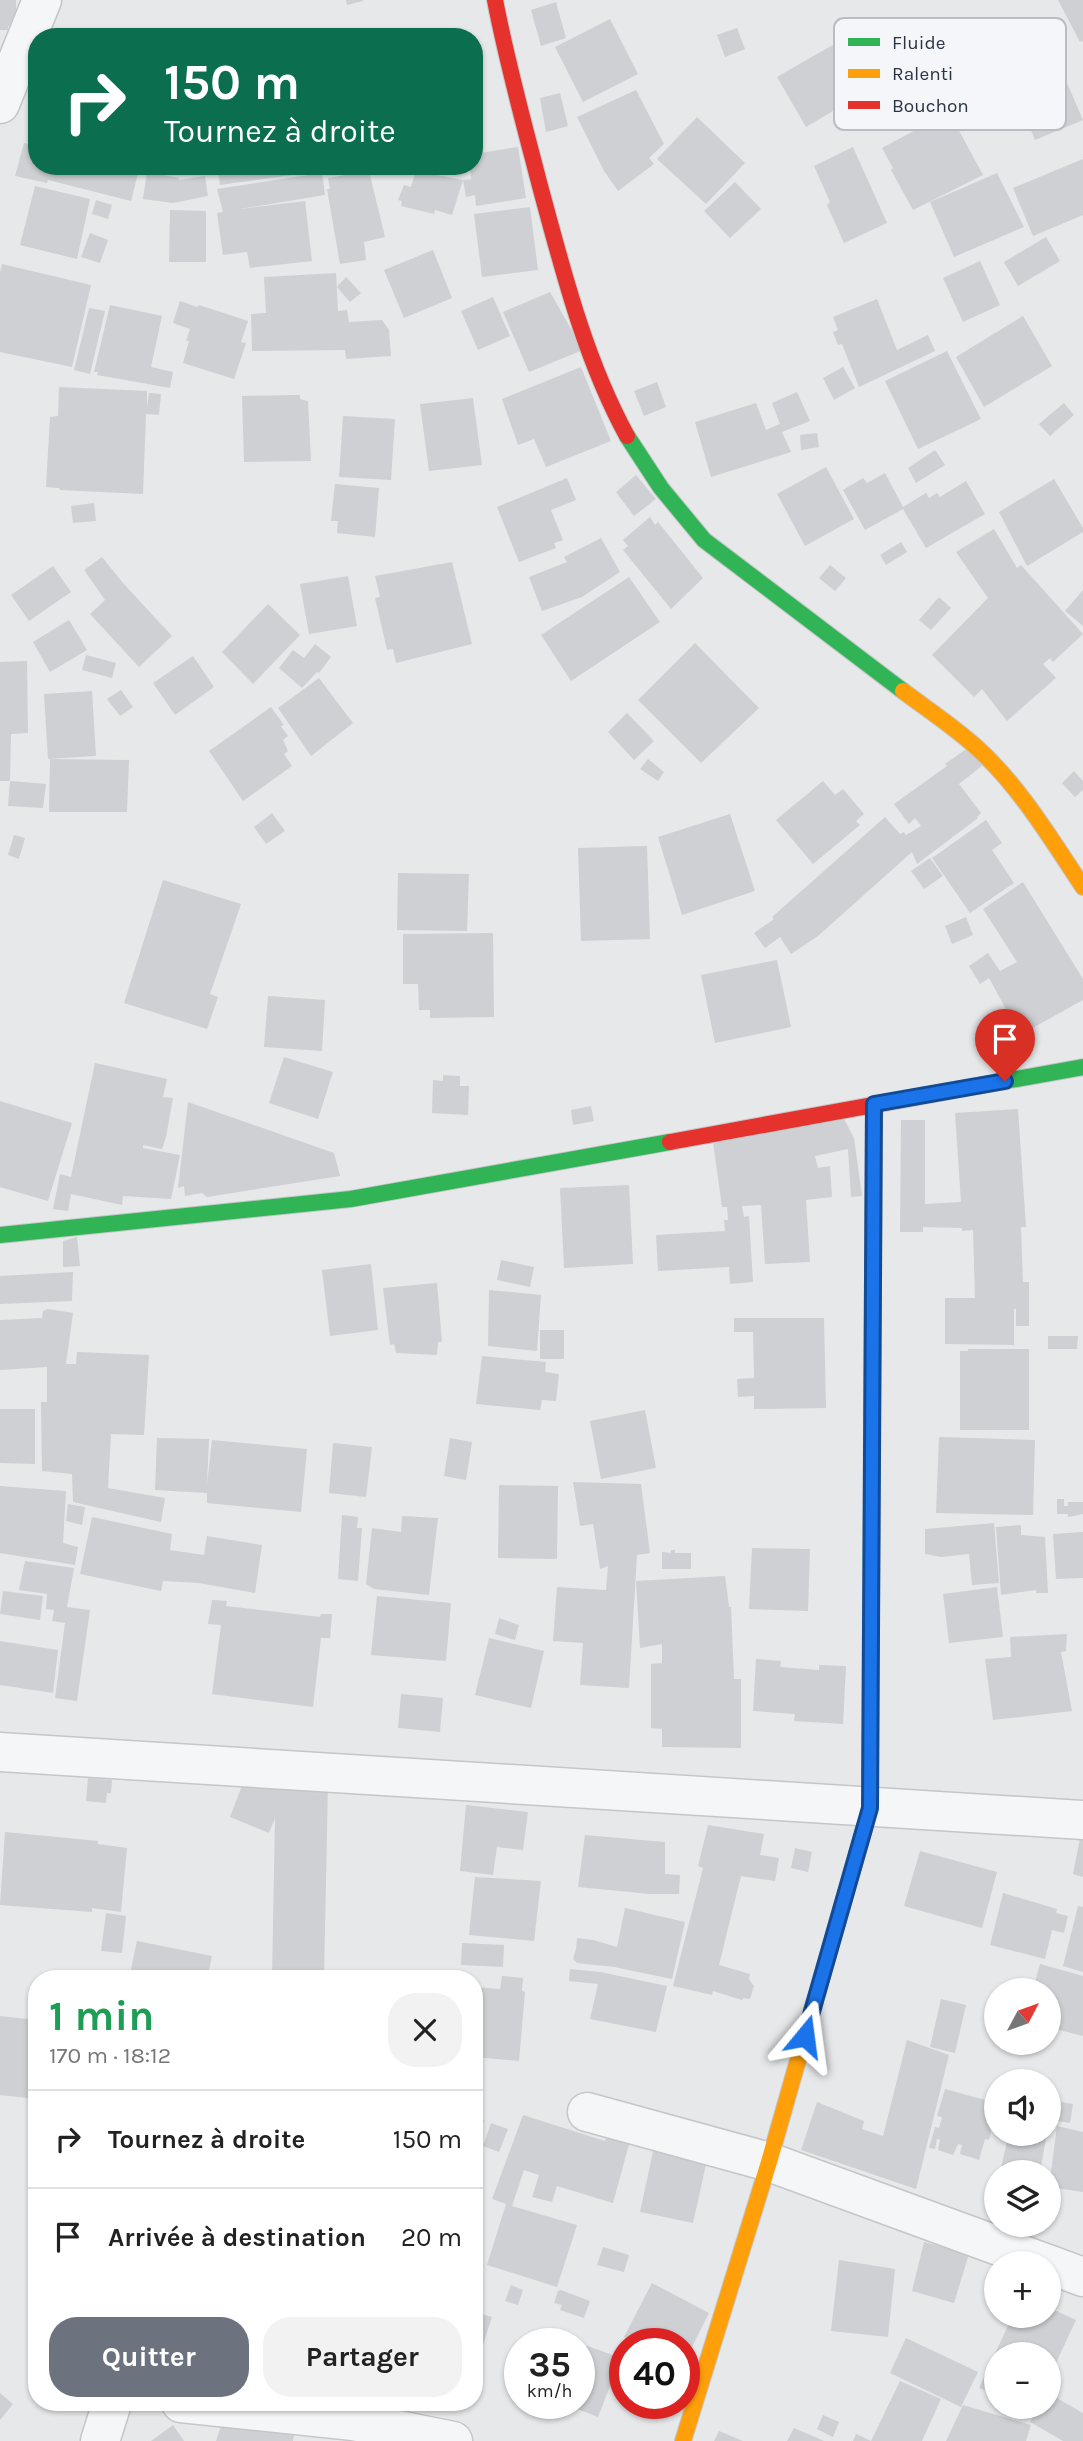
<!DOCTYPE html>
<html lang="fr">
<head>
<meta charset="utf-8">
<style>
	body { margin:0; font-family:Karla,sans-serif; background:#f2f2f2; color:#222; height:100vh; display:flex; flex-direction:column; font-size:26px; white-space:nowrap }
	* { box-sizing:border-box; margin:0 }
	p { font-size:23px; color:#767676 }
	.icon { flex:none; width:38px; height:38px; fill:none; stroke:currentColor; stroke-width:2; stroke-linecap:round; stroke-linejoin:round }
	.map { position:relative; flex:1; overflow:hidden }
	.details { position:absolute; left:28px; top:1970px; width:455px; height:441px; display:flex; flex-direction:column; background:#fff; border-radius:28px; box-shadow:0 2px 5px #0004 }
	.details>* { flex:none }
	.guide { position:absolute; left:28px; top:28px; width:455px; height:147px; border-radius:28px; box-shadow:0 2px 5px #0004; background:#0b6e4f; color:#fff; overflow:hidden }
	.needle { width:46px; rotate:49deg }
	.controls { position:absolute; left:984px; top:1978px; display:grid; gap:14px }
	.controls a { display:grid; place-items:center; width:77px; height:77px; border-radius:50%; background:#fff; box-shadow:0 2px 5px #0004; font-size:35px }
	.speed { position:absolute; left:504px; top:2328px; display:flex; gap:14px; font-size:35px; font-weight:700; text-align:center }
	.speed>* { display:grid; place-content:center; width:91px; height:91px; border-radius:50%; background:#fff; box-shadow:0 2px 5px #0004; line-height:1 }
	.speed small { font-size:18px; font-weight:400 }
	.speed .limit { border:10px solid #d22; background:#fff; color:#111 }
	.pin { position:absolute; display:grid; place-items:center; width:60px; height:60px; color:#fff; margin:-72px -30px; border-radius:50% 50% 50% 0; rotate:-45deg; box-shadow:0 0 7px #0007 }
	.pin .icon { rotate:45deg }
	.me { position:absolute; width:77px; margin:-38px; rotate:16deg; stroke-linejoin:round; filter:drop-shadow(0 0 5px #0008) }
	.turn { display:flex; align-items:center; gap:24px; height:147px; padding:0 21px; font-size:32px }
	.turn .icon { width:91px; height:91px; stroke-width:2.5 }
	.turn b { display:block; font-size:49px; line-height:60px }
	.round { display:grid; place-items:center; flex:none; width:74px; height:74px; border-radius:28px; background:#f2f2f2 }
	.summary { display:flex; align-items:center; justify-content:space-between; height:119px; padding:0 21px }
	h1 { font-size:42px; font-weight:700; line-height:52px; color:#1e9e55 }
	.cta { display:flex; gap:14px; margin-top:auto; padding:14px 21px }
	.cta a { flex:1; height:80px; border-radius:28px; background:#6c737f; color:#fff; font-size:28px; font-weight:700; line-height:80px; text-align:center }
	.cta a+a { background:#f2f2f2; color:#222 }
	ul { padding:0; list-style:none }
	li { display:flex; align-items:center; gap:21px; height:98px; padding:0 21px; border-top:2px solid #e0e0e0 }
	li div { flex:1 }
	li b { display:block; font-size:26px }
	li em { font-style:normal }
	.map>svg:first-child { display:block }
	.building { fill:#ced0d3 }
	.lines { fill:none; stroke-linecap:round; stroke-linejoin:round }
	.street-casing { stroke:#c4c6c8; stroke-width:41 }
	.fast-casing { stroke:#c4c6c8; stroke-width:18 }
	.slow-casing { stroke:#c4c6c8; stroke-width:18 }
	.jam-casing { stroke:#c4c6c8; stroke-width:18 }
	.street { stroke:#f5f6f7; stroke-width:38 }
	.fast { stroke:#30b455; stroke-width:16 }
	.slow { stroke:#ff9f0a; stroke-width:16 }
	.jam { stroke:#e5322d; stroke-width:16 }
	.route-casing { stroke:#114b97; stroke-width:18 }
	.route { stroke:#1a73e8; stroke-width:12 }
	.key { fill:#f4f6f9; stroke:#b8bcc3; stroke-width:2 }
	.key-label { font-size:19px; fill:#2b3445 }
</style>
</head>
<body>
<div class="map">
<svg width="1083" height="2441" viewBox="0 0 1083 2441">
	<rect width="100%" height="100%" fill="#e6e8ea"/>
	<!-- building -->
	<path class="building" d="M0,0H16V27L8,26V30H0Z
		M346,0H363V1L347,5Z
		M1058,0H1083V41L1080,42Z
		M556,2L566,38L541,46L531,10Z
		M610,19L638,74L583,102L555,47Z
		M737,28L745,49L725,57L717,35Z
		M836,43L865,92L806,127L777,77Z
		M1061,69L1083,120L1035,140L1014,88Z
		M636,90L664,144L649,158L654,164L618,191L604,171L577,117Z
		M560,93L568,126L546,132L540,98Z
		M949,112L983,175L913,210L891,170L893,168L882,148Z
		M697,117L745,163L706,204L657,159Z
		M24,143L37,146V166H140L131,201L48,180L47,183L15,176Z
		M518,147L526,198L476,206L475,195L466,197L463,180L471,179L470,166H474V154Z
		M853,147L887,223L844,243L827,205L830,202L814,166Z
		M1083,159V215L1033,236L1013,188Z
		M217,166H319L320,171L220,185Z
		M352,166H376V168L353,171Z
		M369,171L385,237L364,242L366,260L340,264L327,189H330L328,178Z
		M416,171L463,180L452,215L435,210L434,214L401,206L402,201L398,200L404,185L411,187Z
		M147,172L179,178V180L205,176L208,196L173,203L143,199Z
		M322,173L325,195L240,209L305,201L312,261L250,268L247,252L223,255L217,213L223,212L217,189Z
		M997,173L1024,227L954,257L930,202Z
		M735,182L761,209L730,238L704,211Z
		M35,186L90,199L77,259L20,245Z
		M96,200L112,205L108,219L92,214Z
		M530,207L538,270L482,277L474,214Z
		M170,210L206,211V262H169Z
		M90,233L108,240L100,263L81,257Z
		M1046,237L1060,261L1018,286L1004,262Z
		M433,250L452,298L404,318L384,270Z
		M980,261L1000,305L963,322L943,278Z
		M2,264L91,285L72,367L0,352V273Z
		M336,273L338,311L347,310L349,322L382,320L389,330L391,356L346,359L345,350L252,351L251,314L266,313L264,277Z
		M346,277L361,293L350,302L337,287Z
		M550,292L583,350L529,372L503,312Z
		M493,297L510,336L478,350L461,311Z
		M877,299L897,350L928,335L935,351L859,387L842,344L838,345L833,332L838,330L833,317Z
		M180,301L197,307L199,305L248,321L241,342L246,343L234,379L183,363L189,341H186L190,329L173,323Z
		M110,305L162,316L151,367L173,372L170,388L97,375L98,372H94Z
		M89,308L105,311L90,374L74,370Z
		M1023,316L1052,366L984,407L956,357Z
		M947,351L981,419L918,449L885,381Z
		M581,367L611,441L546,467L534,439L518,445L502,399Z
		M843,367L855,388L834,400L823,378Z
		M657,382L666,407L644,416L634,391Z
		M59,387L147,391V408L149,393L161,394L159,415L146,414L143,494L60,490L59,488L46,487L50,417L58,416Z
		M797,392L810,421L782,432L791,452L711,477L695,422L756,403L766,430L780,424L772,403Z
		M300,395V399L308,401L311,461L244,462L242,396Z
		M473,398L482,465L429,471L420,404Z
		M1064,403L1074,415L1050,436L1039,424Z
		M343,416L395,419L391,480L339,477Z
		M817,433L819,447L801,450L800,435Z
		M935,450L945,465L916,483L908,468Z
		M826,467L854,519L805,546L777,494Z
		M885,473L903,507L926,493L929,498L937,493L940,497L966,481L985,514L926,548L903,509L865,530L843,490L863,478L867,483Z
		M636,475L656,499L634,516L616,492Z
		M567,478L576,500L551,510L563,540L554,543L556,548L519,562L497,507Z
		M1054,479L1083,528V532L1027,566L999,512Z
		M335,484L379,488L375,537L337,533L338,521H331Z
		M94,503L96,521L73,523L71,506Z
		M650,517L655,525L658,522L703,578L671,609L623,550L628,546L623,540Z
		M994,529L1017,568L1021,565L1083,634L1053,662L1050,658L1043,664L1056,678L1007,721L982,689L974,697L932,655L988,598L956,552Z
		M601,538L620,572L582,597L542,611L529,577L567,562L564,557Z
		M901,542L907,552L886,565L880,555Z
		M102,557L123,583L172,636L139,667L90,614L105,600L84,570Z
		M452,562L472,644L396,663L393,649L387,650L375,598L380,597L375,576Z
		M830,565L846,578L835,591L819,578Z
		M53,566L71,592L29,621L11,595Z
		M348,576L357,626L309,634L300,584Z
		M629,577L660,622L571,681L541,635Z
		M1083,590V626L1065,611Z
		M939,597L951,608L931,630L919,620Z
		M268,604L300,635L253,684L222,652Z
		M69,620L87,650L50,672L33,642Z
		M695,643L759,708L701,763L638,700Z
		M315,644L331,657L319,673L317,672L302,688L279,668L293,650L304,658Z
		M86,655L116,663L112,678L82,670Z
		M193,656L214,687L175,715L153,683Z
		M27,661L28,733L11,734L10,781H0V662Z
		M319,678L353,723L311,756L278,708Z
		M121,690L133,707L120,716L107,699Z
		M92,691L96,756L48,759L44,694Z
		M271,707L284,725L281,726L288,736L283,740L288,751L284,754L292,766L243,801L209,751Z
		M627,713L654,741L634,760L608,732Z
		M969,747L983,765L959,784L981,813L977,817L978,818L917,864L912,852L818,936L791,954L780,937L765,948L754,933L774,919L772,917L885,817L900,834L904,832L906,835L921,826L915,818L909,824L894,804L947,766L945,764Z
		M50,759L129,760L127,812H49Z
		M648,759L664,772L658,781L640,769Z
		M1074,771L1083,781V790L1075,797L1062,783Z
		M10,781L46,784L43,808L8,806Z
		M823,781L835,795L843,789L864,814L856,821L860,825L813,864L776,820Z
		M272,813L285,831L266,844L254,827Z
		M730,814L755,891L682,915L658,837Z
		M986,820L1002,843L992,850L1014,883L970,913L932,858Z
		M14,835L25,838L19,859L8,855Z
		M647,846L650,939L581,941L578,848Z
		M930,858L943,876L924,889L911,871Z
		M398,873L469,874L467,931L397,930Z
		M163,880L241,904L210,994L218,997L207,1029L124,1003Z
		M1023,882L1083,979V1000L1020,1035L989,978L980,984L969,966L988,953L1000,971L1017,962L983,909Z
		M966,917L973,935L952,944L945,926Z
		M493,933L494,1017L430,1018V1010H419L418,984H403V934Z
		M777,960L791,1027L715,1043L701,975Z
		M268,996L325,1000L322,1051L264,1047Z
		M284,1057L333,1072L318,1119L269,1103Z
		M95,1063L167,1079L163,1097L173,1098L166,1137L162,1149L143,1145V1148L180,1155L171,1199L123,1196L122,1205L71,1194L68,1211L53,1209L60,1174L71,1177Z
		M443,1075L460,1076V1086H469L468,1115L432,1113L433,1080L443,1081Z
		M0,1101L72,1123L48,1201L0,1187Z
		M188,1102L334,1153L340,1176L207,1197L202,1193L185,1196L184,1186L178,1188Z
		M591,1106L594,1121L573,1125L571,1110Z
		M1018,1109L1026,1227H1021L1023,1282H1029V1326H1016V1309H1014V1345L945,1344V1298H975L973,1230L962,1231V1228L923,1227V1232H900L901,1120H925V1204L961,1202L955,1113Z
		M842,1115L854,1138L862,1196L851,1197L848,1149L815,1156L818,1168L830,1166L832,1197L806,1200L810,1262L765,1264L761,1205L742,1206L744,1217L749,1216L753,1282L730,1284L729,1267L658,1271L656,1235L725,1231L724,1220H728L727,1207H722L712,1135Z
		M629,1185L633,1264L564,1268L560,1188Z
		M77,1237L80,1266L63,1267V1241Z
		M501,1260L534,1267L530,1287L497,1280Z
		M371,1264L378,1330L330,1336L322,1270Z
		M73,1272L72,1301L0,1304V1276Z
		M437,1283L442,1342H438L437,1355L396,1353L394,1344L390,1345L383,1288Z
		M489,1290L541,1295L537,1351L488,1346Z
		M48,1309L73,1313L66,1364H76L77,1352L149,1355L144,1435L111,1434L108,1488L165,1498L161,1522L73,1502L72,1474L42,1471L41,1402H47V1367L0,1370V1320L42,1318L43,1311Z
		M734,1318H824L826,1408L754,1409V1396L738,1397L737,1379L754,1378L753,1332H734Z
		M540,1330H564V1359H540Z
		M1048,1336H1078L1077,1349H1048Z
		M968,1349H1029V1430H960V1351H968Z
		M482,1356L546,1362L545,1372L559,1374L556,1401L542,1400L540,1410L476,1404Z
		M0,1409H35V1464L0,1463Z
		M645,1410L656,1468L601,1479L590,1421Z
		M939,1437L1035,1440L1033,1515L936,1513Z
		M157,1438L209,1439L207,1484L212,1440L307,1449L301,1512L207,1503V1493L155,1490Z
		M450,1438L472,1442L466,1480L444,1476Z
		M333,1443L372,1447L366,1497L329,1493Z
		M573,1482L641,1484L650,1553L637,1555L629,1688L580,1685L583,1643L553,1641L557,1587L606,1590L608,1566L600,1569L593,1524L580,1526Z
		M499,1485L558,1486L557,1559L498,1558Z
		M0,1486L66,1491L63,1543L78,1547L75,1565L0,1553Z
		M1057,1499H1064V1506H1068V1502H1083V1514L1068,1517V1514H1057Z
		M68,1504L85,1507L82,1525L66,1521Z
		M342,1515L358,1517L357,1528H362L358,1581L338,1579Z
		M402,1516L438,1518L429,1595L374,1589L366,1584L372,1528L401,1532Z
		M92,1517L172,1534L170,1550L204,1555L207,1536L262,1545L255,1593L199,1583L163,1581L161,1591L80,1574Z
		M994,1523L999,1583L972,1585L969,1554L941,1557L925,1554V1529Z
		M1021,1525V1535L1045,1537L1048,1593H1036V1590L1001,1595L996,1527Z
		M1083,1532V1578L1056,1579L1053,1534Z
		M752,1548L810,1549L808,1611L749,1609Z
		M671,1550H675V1553H691V1569H662V1552L671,1553Z
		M25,1561L74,1568L67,1607L90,1610L77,1701L55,1698L65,1623L52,1621L54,1610L46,1609L47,1594L19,1590Z
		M725,1576L729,1607H731L734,1679H741V1748L662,1747V1729L651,1728V1664L662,1663V1644L640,1648L636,1581Z
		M997,1587L1003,1637L949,1643L943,1594Z
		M3,1591L43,1596L40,1620L0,1614Z
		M377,1596L451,1603L446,1661L371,1655Z
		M212,1600L227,1601L226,1606L320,1617L321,1614H332L330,1638H321L313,1707L212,1694L221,1625L208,1624Z
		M499,1618L519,1625L515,1640L495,1634Z
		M1067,1634L1066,1651L1061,1652L1072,1711L993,1720L985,1659L1011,1657L1010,1637Z
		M489,1638L544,1651L531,1708L475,1695Z
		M0,1641L58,1650L53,1693L0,1685Z
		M756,1659L781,1661L780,1667L819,1670V1665L846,1666L843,1724L794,1721L795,1714L753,1711Z
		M401,1694L443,1698L440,1732L398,1728Z
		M254,1754L328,1782L324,1979H272L275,1818L269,1833L230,1817Z
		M88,1778L112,1780L111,1793H107L106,1803L86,1801Z
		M466,1805L528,1812L523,1850L497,1847L493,1875L460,1871Z
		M708,1825L764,1834L760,1855L779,1858L775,1881L741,1876L719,1965L750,1974L749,1979L754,1986L750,1999L743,1998L742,2000L713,1991L712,1995L673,1986L703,1868L698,1866Z
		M1082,1828H1083V1877L1073,1874Z
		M5,1832L98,1841V1844L127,1848L121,1912L92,1908V1912L0,1905Z
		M585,1835L665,1842V1874L680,1875L679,1894H650L578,1887Z
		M795,1848L812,1852L808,1872L791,1868Z
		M920,1851L997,1872L982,1928L904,1906Z
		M475,1877L541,1881L534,1941L469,1935Z
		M1003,1893L1057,1909L1056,1913L1068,1916L1064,1933L1052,1930L1045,1959L990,1945Z
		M1078,1906L1083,1907V1972L1063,1966Z
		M625,1908L685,1922L672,1979L614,1967L577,1963L573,1959L576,1949L577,1938L593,1940L617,1947Z
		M106,1913L126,1916L122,1953L101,1951Z
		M137,1941L212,1956L207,1979H129Z
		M462,1943L504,1945L503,1967L461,1965Z
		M1040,1964L1083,1976V2036L1048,2027V1990H1033Z
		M570,1969L600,1972L667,1986L656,2032L590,2019L598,1984L569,1981Z
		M502,1976L523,1978L522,1991L525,1992L519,2061L474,2057V1987L500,1989Z
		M941,1999L966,2005L955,2053L930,2047Z
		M0,2016L37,2020V2099L0,2095Z
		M907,2040L949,2055L916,2189L801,2150L817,2102L864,2121L862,2129L883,2136Z
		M945,2089L996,2103V2113L989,2140L985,2139L979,2160L960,2154L962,2145L958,2144L953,2155L938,2150L940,2140L937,2139L935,2149L929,2148L935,2127L939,2128L942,2117L937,2116Z
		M1061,2102L1073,2104L1070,2123L1058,2121Z
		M523,2115L605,2141L608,2130L631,2137L613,2203L557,2186L552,2202L532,2197L539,2175L524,2170L512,2206L577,2225L557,2287L487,2265L506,2204L492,2199Z
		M474,2117L484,2120L475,2149H474Z
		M491,2123L508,2129L499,2152L483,2146Z
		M1057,2126L1083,2132V2192L1049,2187Z
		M1009,2133H1047L1040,2172H1018L1001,2168Z
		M654,2147L707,2160L693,2223L640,2212Z
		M924,2242L969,2254L954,2303L912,2291Z
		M603,2247L629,2255L624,2272L597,2265Z
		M839,2260L895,2269L888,2337L831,2331Z
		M652,2283L709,2313L684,2363V2343H636L624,2337Z
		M511,2285L523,2290L518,2305L505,2301Z
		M561,2290L590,2301L584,2318L560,2310L562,2305L554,2303L558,2291Z
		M1048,2307L1076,2320L1048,2380V2354H996V2394L979,2388L1013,2315H1048Z
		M474,2312L492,2317L475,2370H474Z
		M906,2338L978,2372L961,2407L890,2373Z
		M579,2343L621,2358L598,2417L562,2403H579Z
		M900,2381L941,2399L922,2441H853L856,2434L871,2441Z
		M0,2393L13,2404L0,2420Z
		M1048,2393L1083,2413V2441H1063L1030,2422L1038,2409L1033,2406H1048Z
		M963,2405L1031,2425L1026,2441H946Z
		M823,2415L839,2422L833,2437L817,2429Z
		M222,2423L295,2431L293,2441H216Z
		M173,2425L184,2441H151Z
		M794,2428L824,2441H787Z
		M719,2431L743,2441H714Z"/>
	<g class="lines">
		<defs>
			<path id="street" d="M0,104L42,0
				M0,1752L1083,1820
				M587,2112L769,2162L1045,2263
				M1048,2264L1083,2277
				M181,2403L353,2421L453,2441
				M100,2441L112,2403"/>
			<path id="fast" d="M627,436L661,488L704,540L903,691
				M983,1085L1083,1067
				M0,1235L351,1199L670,1142
				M871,1600L874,1104"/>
			<path id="slow" d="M903,691C927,709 953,726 975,746C1019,785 1051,839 1083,887
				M683,2441L769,2162L804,2039"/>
			<path id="jam" d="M495,0C507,63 524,124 540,186C563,271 585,359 627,436
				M670,1142L983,1085
				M804,2039L870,1808L871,1600"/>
		</defs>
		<!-- street casing -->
		<use href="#street" class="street-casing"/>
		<!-- fast casing -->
		<use href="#fast" class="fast-casing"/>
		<!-- slow casing -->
		<use href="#slow" class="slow-casing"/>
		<!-- jam casing -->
		<use href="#jam" class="jam-casing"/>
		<!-- street -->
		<use href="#street" class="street"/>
		<!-- fast -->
		<use href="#fast" class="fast"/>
		<!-- slow -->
		<use href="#slow" class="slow"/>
		<!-- jam -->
		<use href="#jam" class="jam"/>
	</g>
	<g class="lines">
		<defs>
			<path id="route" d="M805,2036L870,1808L874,1104L1005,1081"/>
		</defs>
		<!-- route casing -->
		<use href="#route" class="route-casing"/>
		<!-- route -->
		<use href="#route" class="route"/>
	</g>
	<!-- legend -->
	<rect x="834" y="18" width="232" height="112" rx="10" class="key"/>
	<rect x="848" y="38" width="32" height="8" fill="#30b455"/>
	<rect x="848" y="69" width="32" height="9" fill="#ff9f0a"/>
	<rect x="848" y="101" width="32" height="8" fill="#e5322d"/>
	<g class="key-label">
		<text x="892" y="49">Fluide</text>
		<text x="892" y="80">Ralenti</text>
		<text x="892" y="112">Bouchon</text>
	</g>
</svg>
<div class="controls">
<a><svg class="needle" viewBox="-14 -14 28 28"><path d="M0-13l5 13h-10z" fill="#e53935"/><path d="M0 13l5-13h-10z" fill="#767676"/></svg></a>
<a><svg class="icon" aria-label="sound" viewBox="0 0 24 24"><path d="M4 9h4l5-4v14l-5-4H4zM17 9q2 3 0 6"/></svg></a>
<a><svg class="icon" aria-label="layers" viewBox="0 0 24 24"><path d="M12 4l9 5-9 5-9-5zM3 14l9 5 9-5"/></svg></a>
<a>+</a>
<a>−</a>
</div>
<div class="speed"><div>35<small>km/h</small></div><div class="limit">40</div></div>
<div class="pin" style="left:1005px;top:1081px;background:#d93025"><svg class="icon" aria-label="arrive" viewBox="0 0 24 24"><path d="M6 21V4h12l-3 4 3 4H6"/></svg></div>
<svg class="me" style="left:805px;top:2036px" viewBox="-20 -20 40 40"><path d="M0-17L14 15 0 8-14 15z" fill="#1a73e8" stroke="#fff" stroke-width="4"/></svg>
<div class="guide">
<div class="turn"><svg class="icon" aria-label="right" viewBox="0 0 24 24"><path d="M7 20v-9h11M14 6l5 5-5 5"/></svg><div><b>150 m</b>Tournez à droite</div></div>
</div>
<section class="details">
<div class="summary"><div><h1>1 min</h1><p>170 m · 18:12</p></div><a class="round"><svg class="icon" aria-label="close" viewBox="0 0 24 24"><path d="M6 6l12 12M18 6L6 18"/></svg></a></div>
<ul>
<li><svg class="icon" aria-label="right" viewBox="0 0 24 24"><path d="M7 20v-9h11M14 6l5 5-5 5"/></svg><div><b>Tournez à droite</b></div><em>150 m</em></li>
<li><svg class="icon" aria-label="arrive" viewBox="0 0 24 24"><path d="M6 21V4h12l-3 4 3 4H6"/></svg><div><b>Arrivée à destination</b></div><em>20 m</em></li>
</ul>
<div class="cta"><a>Quitter</a><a>Partager</a></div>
</section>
</div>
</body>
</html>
